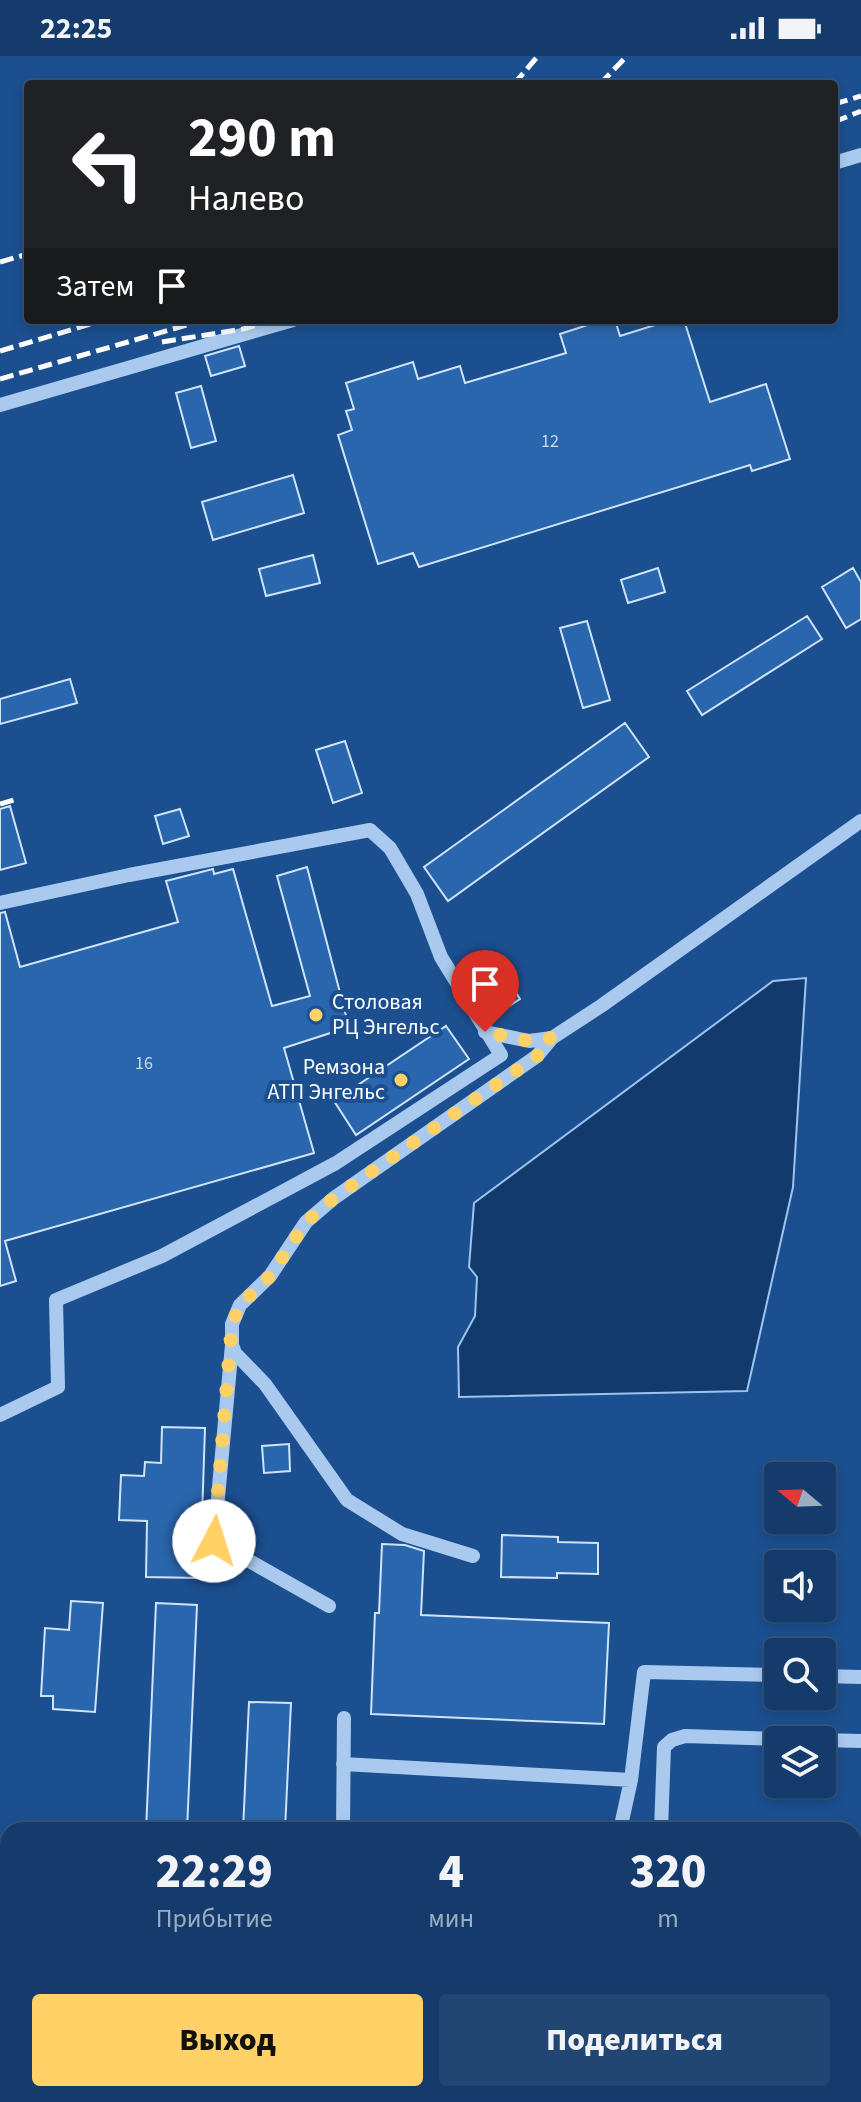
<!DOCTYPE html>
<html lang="ru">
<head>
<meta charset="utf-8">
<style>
	body { margin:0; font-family:"Source Sans 3",sans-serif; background:#214673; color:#f1f3f6; height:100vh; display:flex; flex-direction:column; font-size:30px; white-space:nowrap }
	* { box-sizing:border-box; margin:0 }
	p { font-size:26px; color:#9dadc1 }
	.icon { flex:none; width:44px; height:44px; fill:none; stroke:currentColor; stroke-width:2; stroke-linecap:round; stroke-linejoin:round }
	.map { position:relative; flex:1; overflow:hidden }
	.side { position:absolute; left:0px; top:1766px; width:862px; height:280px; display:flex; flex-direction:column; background:#143b6b; border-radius:24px 24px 0 0; box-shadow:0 4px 12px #0003,0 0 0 2px #33557e }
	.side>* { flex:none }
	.top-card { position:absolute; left:24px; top:24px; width:814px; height:244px; border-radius:8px; box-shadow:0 4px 12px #0003,0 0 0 2px #33557e; background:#202124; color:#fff; overflow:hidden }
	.needle { width:52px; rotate:289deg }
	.fabs { position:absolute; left:764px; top:1406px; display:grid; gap:16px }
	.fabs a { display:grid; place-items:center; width:72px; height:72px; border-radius:8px; background:#143b6b; box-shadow:0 4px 12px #0003,0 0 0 2px #33557e; font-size:40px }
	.pin { position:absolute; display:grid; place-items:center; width:68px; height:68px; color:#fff; margin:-82px -34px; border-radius:50% 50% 50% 0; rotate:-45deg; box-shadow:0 0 8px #0007 }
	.pin .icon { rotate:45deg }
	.me { position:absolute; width:88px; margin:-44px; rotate:5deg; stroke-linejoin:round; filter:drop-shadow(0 0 6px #0008) }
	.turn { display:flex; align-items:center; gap:28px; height:168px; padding:0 32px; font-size:36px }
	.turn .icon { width:104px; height:104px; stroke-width:2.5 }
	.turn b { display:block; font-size:56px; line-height:68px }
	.then { display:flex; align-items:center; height:76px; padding:0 32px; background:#0003; gap:16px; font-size:30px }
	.eta { display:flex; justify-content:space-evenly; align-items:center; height:136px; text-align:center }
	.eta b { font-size:48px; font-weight:800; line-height:56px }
	.button { display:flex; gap:16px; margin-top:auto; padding:16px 32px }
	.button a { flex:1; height:92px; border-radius:8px; background:#ffd166; color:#111; font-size:32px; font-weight:800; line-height:92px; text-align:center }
	.button a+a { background:#214673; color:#f1f3f6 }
	.status { display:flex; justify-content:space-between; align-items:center; height:56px; padding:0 40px; background:#143b6b; direction:ltr }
	.status svg { height:22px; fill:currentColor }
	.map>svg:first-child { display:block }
	.water { fill:#123a6d; stroke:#9cc4f0; stroke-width:2 }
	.building { fill:#2a66ad; stroke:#cfe3fa; stroke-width:2 }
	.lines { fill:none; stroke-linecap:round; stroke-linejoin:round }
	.minor { stroke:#a9c9ee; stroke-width:14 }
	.rail { stroke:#fff; stroke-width:5; stroke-dasharray:14 6; stroke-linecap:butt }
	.route { stroke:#ffd166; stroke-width:14; stroke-dasharray:0 25.2 }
	.poi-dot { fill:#ffd166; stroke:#1b4f8f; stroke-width:3 }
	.labels { text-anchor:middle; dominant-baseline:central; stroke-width:8; stroke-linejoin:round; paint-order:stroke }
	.number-label { font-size:18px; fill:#cad9ea }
	.poi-label { font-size:22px; fill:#fff; stroke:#1b4f8f; text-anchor:start }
</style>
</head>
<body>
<div class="status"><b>22:25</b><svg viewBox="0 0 49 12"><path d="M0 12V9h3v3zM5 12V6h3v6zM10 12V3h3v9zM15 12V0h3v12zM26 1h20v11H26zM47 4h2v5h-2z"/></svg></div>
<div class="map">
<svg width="861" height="2046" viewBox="0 0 861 2046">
	<rect width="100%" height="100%" fill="#1b4f8f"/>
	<!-- water -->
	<path class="water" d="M806,922L793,1131L747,1335L459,1341L458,1291L475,1260L477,1221L469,1211L474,1147L773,925Z"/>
	<!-- building -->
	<path class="building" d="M603,264H615L620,280L671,264H684L710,346L766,328L790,403L752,415L750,409L419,511L413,497L378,508L338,379L352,374L346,355L354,353L346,327L413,306L418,323L460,310L465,327L566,297L560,278Z
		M239,290L245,310L211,320L205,300Z
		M201,330L216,385L191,392L176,337Z
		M293,419L304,457L213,484L202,446Z
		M313,499L320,527L266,540L259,513Z
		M658,512L665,536L628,547L621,524Z
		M853,512L861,526V563L846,572L822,531Z
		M807,560L822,583L702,659L687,635Z
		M587,565L610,644L583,652L560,572Z
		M70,623L77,647L0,668V643Z
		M625,667L649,701L448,845L424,811Z
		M345,685L362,737L333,747L316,694Z
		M10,750L26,807L0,814V753Z
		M180,753L189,780L163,788L155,760Z
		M307,811L349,971L284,992L314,1097L5,1185L16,1225L0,1230V857L5,856L20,911L178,866L166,825L213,813L214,818L233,813L272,950L310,940L277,820Z
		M502,914L520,943L500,956L482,926Z
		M446,970L469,1003L356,1079L334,1045Z
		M162,1371L205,1372L200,1522L146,1521L147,1465L119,1464L121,1419L144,1420L145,1406L161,1407Z
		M289,1388L290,1415L264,1417L262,1390Z
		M502,1479L558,1481V1486L598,1487V1518L557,1517V1522L501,1521Z
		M382,1488L405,1489L424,1495L421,1559L609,1567L604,1668L371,1658L375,1557H379Z
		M71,1545L103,1547L95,1656L53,1653V1640H41L45,1572L69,1574Z
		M156,1547L197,1549L187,1774H146Z
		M249,1646L291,1647L285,1774H243Z"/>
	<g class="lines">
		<!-- minor -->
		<path class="minor" d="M834,107L861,99
			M0,349L293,264
			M0,847L129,819L370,774L390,792L417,838L441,901L501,999L336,1107L162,1200L56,1244L58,1331L0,1359
			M485,976L529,985L552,982L601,950L861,765
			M232,1289L214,1485L329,1550
			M473,1500L402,1478L347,1444L265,1328L235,1297L232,1289V1268L240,1249L270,1220L306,1166L334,1142L537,1000L552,982
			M822,1620L861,1621
			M822,1684L861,1685
			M343,1708L631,1724
			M343,1774L344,1662
			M620,1774L631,1724L644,1616L778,1619
			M661,1774L664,1691L672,1684L685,1680L816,1684"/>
		<!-- rail -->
		<path class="rail" d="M514,28L538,0
			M600,28L627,0
			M834,48L861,40
			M834,66L861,55
			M0,206L28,198
			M162,286L243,273L274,264
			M0,295L104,264
			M0,323L204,264
			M0,748L14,744"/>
	</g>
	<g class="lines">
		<!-- route -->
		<path class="route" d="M214,1485L232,1268L240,1249L270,1220L306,1166L334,1142L537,1000L552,982L529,985L485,976"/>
	</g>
	<!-- markers -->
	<g class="poi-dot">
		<circle cx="316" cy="959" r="8"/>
		<circle cx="401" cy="1024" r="8"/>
	</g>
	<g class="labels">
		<!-- number labels -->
		<g class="number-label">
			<text x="550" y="385">12</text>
			<text x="144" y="1007">16</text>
		</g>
		<!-- poi labels -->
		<g class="poi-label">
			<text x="332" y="946">Столовая<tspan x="332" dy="25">РЦ Энгельс</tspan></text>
			<text x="385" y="1011" text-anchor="end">Ремзона<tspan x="385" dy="25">АТП Энгельс</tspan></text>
		</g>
	</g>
</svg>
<div class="fabs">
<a><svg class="needle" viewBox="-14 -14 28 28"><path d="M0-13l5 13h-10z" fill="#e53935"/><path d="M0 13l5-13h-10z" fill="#9dadc1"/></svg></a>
<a><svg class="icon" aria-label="sound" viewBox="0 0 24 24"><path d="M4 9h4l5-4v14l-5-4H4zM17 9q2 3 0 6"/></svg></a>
<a><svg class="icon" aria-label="search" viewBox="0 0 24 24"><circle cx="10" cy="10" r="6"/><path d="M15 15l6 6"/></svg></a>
<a><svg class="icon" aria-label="layers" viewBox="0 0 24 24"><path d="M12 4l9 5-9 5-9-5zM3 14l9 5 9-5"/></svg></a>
</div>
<div class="pin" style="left:485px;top:976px;background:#d93025"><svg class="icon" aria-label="arrive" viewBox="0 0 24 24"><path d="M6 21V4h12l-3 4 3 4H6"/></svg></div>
<svg class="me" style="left:214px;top:1485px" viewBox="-20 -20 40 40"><circle r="19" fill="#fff"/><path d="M0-13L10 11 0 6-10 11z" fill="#ffd166"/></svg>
<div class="top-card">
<div class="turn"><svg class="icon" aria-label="left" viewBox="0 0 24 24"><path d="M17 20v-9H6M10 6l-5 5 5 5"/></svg><div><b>290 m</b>Налево</div></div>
<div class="then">Затем<svg class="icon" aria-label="arrive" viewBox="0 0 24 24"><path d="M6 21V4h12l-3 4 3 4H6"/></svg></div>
</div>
<section class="side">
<div class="eta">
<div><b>22:29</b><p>Прибытие</p></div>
<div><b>4</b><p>мин</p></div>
<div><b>320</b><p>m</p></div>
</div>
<div class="button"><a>Выход</a><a>Поделиться</a></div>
</section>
</div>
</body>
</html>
